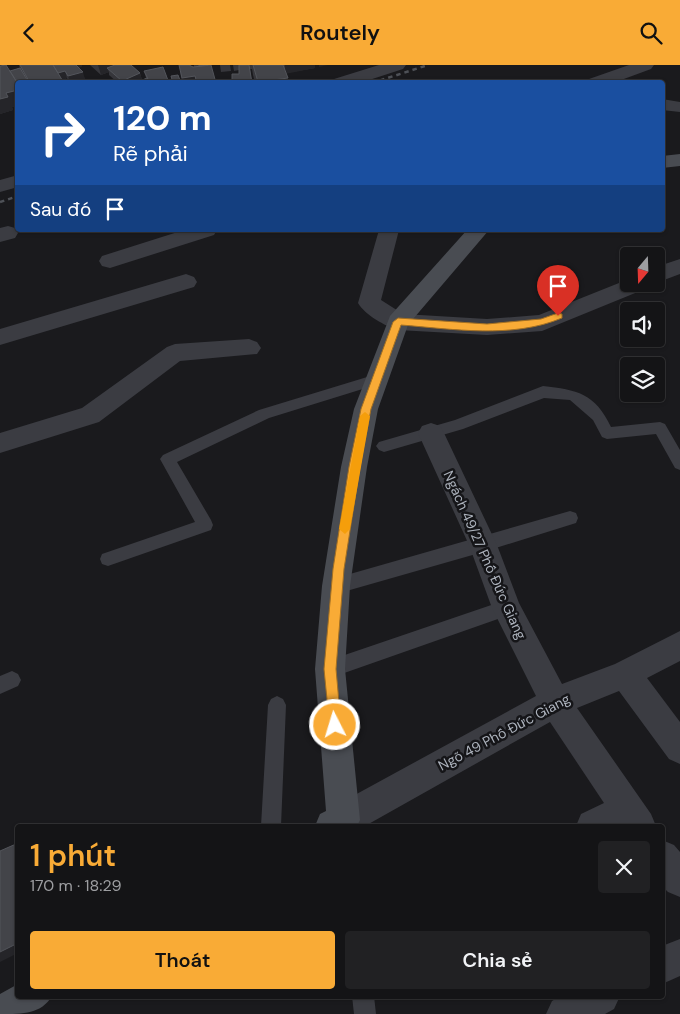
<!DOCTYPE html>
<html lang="vi">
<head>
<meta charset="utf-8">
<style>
	body { margin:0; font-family:"DM Sans",sans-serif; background:#212123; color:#f1f3f6; height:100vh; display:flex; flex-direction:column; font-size:19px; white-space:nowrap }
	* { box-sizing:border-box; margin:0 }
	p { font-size:16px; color:#9d9ea1 }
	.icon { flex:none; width:28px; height:28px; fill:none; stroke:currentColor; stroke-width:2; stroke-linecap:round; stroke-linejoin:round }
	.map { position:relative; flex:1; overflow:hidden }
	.details { position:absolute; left:15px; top:759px; width:650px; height:175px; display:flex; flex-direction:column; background:#141416; border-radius:5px; box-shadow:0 1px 4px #0004,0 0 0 1px #333335 }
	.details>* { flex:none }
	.hud { position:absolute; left:15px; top:15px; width:650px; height:152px; border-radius:5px; box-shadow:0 1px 4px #0004,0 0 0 1px #333335; background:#1a4fa0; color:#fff; overflow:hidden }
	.needle { width:32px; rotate:199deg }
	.buttons { position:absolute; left:620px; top:182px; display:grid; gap:10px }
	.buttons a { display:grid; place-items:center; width:45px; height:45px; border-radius:5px; background:#141416; box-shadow:0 1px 4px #0004,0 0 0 1px #333335; font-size:25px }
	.pin { position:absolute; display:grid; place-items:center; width:42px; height:42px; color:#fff; margin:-51px -21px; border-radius:50% 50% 50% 0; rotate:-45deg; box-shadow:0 0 5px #0007 }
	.pin .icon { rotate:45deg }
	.me { position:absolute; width:55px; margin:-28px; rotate:355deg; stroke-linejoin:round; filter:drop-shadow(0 0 4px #0008) }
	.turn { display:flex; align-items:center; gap:18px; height:105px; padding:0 15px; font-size:22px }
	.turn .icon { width:65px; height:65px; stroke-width:2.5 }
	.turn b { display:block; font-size:35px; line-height:42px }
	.then { display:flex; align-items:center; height:48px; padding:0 15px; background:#0003; gap:10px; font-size:19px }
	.round { display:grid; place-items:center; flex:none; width:52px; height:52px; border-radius:5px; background:#212123 }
	.overview { display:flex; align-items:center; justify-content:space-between; height:85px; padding:0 15px }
	h1 { font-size:30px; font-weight:600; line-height:38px; color:#f9ab36 }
	.cta { display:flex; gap:10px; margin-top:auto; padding:10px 15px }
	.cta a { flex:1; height:58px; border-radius:5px; background:#f9ab36; color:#111; font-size:20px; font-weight:600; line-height:58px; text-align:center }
	.cta a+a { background:#212123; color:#f1f3f6 }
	header { display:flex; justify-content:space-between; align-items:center; height:65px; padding:0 15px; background:#f9ab36; color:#111; font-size:22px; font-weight:600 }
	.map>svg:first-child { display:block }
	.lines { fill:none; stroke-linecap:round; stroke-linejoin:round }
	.lane { fill:#3b3c42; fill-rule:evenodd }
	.street { fill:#3b3c42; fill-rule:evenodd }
	.secondary { fill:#494c52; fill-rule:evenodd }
	.rail { stroke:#4e5157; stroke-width:2.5; stroke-dasharray:4.5 4; stroke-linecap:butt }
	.wall { fill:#36363b }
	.shaded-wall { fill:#252529 }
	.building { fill:#434449; stroke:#53555b }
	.route { fill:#f9ab36; stroke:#a26f23 }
	.slow { fill:#f59e0b }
	.labels { text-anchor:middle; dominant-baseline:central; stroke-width:5; stroke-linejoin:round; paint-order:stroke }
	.street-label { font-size:14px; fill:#acb2bc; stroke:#151518 }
</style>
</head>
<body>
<header><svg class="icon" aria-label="back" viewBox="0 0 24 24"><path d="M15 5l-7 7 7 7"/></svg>Routely<svg class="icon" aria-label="search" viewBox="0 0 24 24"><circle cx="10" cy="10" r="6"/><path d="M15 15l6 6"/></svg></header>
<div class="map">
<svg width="680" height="949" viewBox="0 0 680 949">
	<rect width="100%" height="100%" fill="#1a1a1d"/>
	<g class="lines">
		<!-- lane -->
		<path class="lane" d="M377,309L382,310L384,314L382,318L269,353L177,397L211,455L213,460L211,465L108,501L102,499L100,494L102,489L195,457L160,394L163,390L259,345Z
			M543,321C577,325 595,328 611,362L660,357L665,359L680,385V405L675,403L656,369L607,374L602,372L593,355L570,335L544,333L463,364L384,387L379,385L376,381L379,377L455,355Z
			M570,446L576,448L578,453L576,458L483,487L336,529L330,526L328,521L330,516L336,513Z
			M506,535L512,537L515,543L512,549L330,613L324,610L321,604L324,598L330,595Z
			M12,606L18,609L21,615L18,621L0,629V611Z
			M277,631L283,634L286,640L281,761H261L268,640L271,634Z
			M352,931H374L376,949H354Z"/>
		<!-- street -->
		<path class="street" d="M379,0H406L403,4L360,18H331L334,14Z
			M629,0H654L651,4L613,18H586L589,14Z
			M662,34L680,37V47L662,45Z
			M18,110V122L0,127V115Z
			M8,161L15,163L18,168L15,173L0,177V163Z
			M184,165H217L214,170L110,203L102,201L99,196L102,191Z
			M379,165H399L381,235L403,249L487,254L539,250L629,214V219H648L645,224L542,266L487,270L398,265C385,261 365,250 358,238Z
			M680,194V209L656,218V202Z
			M186,209L194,212L197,217L194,222L0,280V264Z
			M249,274L257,277L261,283L257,289L180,296L99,357L0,388V368L82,343L167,282L175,279Z
			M431,358L440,361L444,368L497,480L519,538L562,619L615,599L680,566V596L647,613L680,657V699L669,694L619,626L577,643L651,749L656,761H576L581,749L604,738L550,657L365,761H329L326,755L331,743L536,631L492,543L469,480L418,368L422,361Z
			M662,775L674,780L680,787V832L668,827L662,821Z
			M680,874V911L662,919V881Z
			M561,931H620L614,944L605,949H546L552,936Z"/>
		<!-- secondary -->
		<path class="secondary" d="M680,89V101L662,103V91Z
			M467,165H489L408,260L378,344L367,402L350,521L345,604L360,755L357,761H315L320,749L326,746L315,604L322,521L341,402L354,344L390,251Z
			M18,919V931H52C41,949 24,949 0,949V929Z"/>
		<!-- rail -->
		<path class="rail" d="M372,18L428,0
			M0,137L18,131"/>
	</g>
	<!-- wall -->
	<path class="wall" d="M19,0H82V1L79,3L85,14L73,18H69L67,13L62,15L64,18H18V40L12,42L13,45L0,49L10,6L20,3Z
		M90,0H131L140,8L142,15L146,13L144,6L169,18H118L109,10V7L101,10Z
		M179,0L193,2H194V0H208L216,18H182Z
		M220,0H230L231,6L221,7Z
		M233,0H315V3L286,8L288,13V18H255L253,10L252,4H250L252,18H232V9H239V5L234,6Z"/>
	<!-- shaded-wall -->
	<path class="shaded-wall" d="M74,0H82V1L76,5Z
		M98,0H127L107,3L109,7L101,10Z
		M285,0H315V3L285,9Z
		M319,0H328L319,2Z
		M65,6L67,13L59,16L56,9Z
		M83,7L85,14L73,18H70L68,11Z
		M140,8L142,15L137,18H122V16Z
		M195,11L196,18H183L182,13Z
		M288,13V18H258V17Z
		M18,25V40L12,42L13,45L0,49V34L6,28Z
		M18,878V888L0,897V887Z"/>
	<!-- building -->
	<path class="building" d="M6,0L18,19V25L6,28L8,32L0,34V1Z
		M20,0H53L64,18H30Z
		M53,0H76L83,7L68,11L65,6L58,8Z
		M115,0H131L140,8L122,16L107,3Z
		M179,0H189L193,2L211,0L216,18H197L195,11L182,13Z
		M199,0H208L199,1Z
		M239,0H249L252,18L232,17V9H239Z
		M253,0H283L288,13L258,17Z
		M163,2L169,18H152L148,14L144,6Z
		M20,3L29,18H18V19L10,6Z
		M178,10L181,18H173L171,11Z
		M147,13L152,18H136Z
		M16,779L18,787V878L0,887V786Z"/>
	<!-- route -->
	<path class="route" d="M558,248L562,249V253C512,274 453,264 401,260L371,344L360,402L344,504L336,604L341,660L339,665L335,667L330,665L324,604L333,504L349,402L361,344L393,257L398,253L487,259L541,254Z"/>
	<!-- slow -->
	<path class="slow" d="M365,347L370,351L350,464L345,469L339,464L360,351Z"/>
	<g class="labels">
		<!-- street labels -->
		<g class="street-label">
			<text transform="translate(485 490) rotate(66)">Ngách 49/27 Phố Đức Giang</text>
			<text transform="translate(504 667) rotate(-28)">Ngõ 49 Phố Đức Giang</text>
		</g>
	</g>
</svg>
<div class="buttons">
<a><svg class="needle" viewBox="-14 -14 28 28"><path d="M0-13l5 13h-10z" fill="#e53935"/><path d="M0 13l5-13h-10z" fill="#9d9ea1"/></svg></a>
<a><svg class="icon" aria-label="sound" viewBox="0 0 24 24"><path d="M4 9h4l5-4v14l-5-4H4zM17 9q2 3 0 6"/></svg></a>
<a><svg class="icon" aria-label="layers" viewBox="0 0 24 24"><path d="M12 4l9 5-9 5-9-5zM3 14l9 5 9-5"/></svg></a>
</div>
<div class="pin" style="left:558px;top:251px;background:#d93025"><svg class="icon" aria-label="arrive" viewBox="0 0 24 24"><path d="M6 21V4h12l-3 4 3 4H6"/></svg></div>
<svg class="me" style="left:335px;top:660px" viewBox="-20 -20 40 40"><circle r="17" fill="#f9ab36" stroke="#fff" stroke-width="3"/><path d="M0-11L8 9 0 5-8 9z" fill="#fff"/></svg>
<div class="hud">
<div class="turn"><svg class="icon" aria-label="right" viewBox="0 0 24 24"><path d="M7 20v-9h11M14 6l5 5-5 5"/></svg><div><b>120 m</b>Rẽ phải</div></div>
<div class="then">Sau đó<svg class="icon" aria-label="arrive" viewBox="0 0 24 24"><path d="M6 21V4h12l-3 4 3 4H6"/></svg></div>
</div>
<section class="details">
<div class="overview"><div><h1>1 phút</h1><p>170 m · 18:29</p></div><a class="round"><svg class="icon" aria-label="close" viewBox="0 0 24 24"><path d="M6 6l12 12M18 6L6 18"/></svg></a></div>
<div class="cta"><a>Thoát</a><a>Chia sẻ</a></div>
</section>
</div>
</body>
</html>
